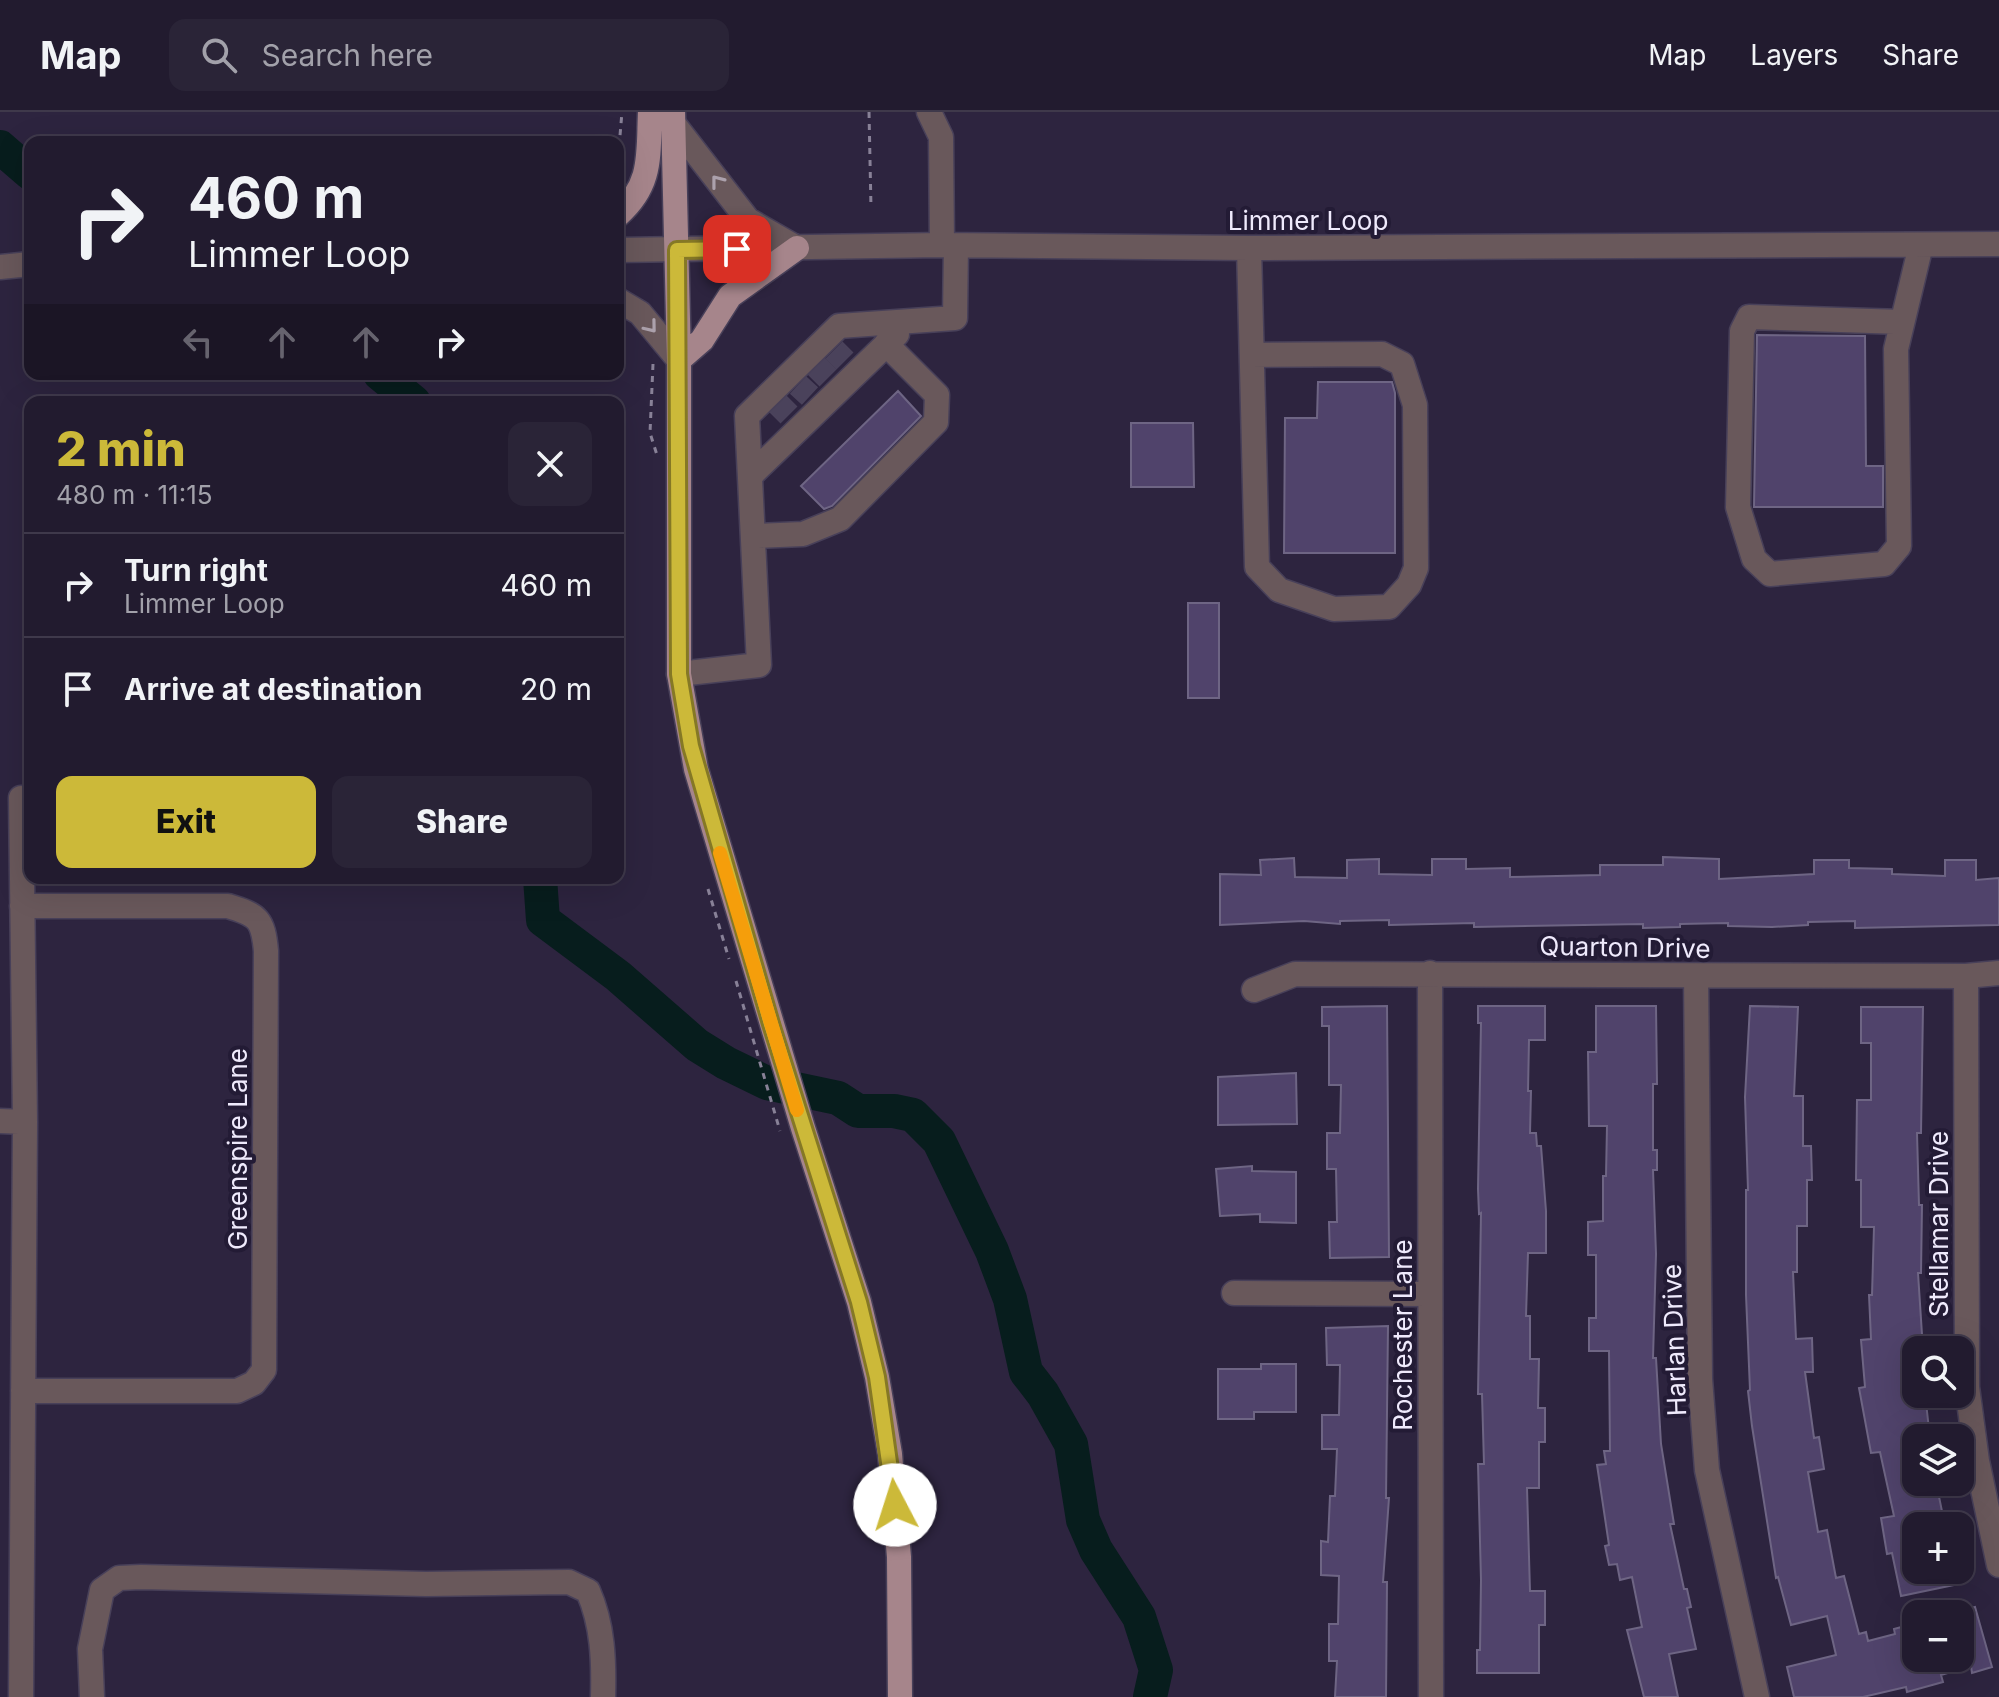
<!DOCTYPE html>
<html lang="en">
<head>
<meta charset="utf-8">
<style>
	body { margin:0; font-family:Inter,sans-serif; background:#2a2437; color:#f1f3f6; height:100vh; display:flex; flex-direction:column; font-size:30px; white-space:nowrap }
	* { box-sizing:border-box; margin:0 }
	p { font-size:26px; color:#a2a1aa }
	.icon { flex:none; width:44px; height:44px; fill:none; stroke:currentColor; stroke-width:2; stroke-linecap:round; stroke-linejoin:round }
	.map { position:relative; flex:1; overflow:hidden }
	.details { position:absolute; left:24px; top:284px; width:600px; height:488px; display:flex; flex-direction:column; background:#221b2f; border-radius:16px; box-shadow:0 8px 32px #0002,0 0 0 2px #3f394b }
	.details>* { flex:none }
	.top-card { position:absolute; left:24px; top:24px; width:600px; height:244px; border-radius:16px; box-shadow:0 8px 32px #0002,0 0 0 2px #3f394b; background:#221b2f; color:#f1f3f6; overflow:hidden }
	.controls { position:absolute; left:1902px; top:1224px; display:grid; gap:16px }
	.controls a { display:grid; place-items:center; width:72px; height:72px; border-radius:16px; background:#221b2f; box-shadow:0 8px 32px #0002,0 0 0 2px #3f394b; font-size:40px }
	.pin { position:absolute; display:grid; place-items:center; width:68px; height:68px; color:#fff; margin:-34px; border-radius:16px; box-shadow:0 4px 12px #0006 }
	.me { position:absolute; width:88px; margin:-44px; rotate:355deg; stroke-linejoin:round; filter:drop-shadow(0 0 6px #0008) }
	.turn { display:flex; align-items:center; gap:28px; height:168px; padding:0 32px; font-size:36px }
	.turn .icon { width:104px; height:104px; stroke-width:2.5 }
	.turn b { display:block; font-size:56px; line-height:68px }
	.lanes { display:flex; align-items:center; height:76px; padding:0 32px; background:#0003; justify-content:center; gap:40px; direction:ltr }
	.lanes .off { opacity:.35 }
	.round { display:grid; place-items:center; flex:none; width:84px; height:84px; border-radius:16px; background:#2a2437 }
	.overview { display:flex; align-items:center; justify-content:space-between; height:136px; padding:0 32px }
	h1 { font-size:48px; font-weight:800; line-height:60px; color:#ccb939 }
	.primary-button { display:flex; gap:16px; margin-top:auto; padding:16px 32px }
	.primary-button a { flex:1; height:92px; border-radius:16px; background:#ccb939; color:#111; font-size:32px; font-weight:800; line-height:92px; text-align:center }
	.primary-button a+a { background:#2a2437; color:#f1f3f6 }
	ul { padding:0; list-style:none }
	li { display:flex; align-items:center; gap:24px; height:104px; padding:0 32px; border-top:2px solid #3f394b }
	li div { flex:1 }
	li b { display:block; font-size:30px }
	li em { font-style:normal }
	header { display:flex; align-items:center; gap:48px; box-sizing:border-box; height:112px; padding:0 40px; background:#221b2f; border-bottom:2px solid #3f394b }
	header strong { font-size:38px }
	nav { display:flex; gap:44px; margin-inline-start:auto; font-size:28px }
	.search { width:560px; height:72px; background:#2a2437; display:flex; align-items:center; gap:20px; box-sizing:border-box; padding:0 28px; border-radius:16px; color:#a2a1aa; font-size:30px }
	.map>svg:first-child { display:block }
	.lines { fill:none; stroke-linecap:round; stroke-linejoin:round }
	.river { stroke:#071d1d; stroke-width:34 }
	.building { fill:#50436b; stroke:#6e6584; stroke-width:2 }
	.minor-tunnel { stroke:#4a425b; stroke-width:24; stroke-dasharray:24 12; stroke-linecap:butt }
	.minor-casing { stroke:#484059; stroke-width:27 }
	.major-casing { stroke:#484059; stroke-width:27 }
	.path { stroke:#888197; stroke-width:3; stroke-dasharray:6 6; stroke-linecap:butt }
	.minor { stroke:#69585b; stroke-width:24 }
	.major { stroke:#a6858b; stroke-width:24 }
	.oneway { stroke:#aca1ac }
	.route-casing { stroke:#857825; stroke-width:20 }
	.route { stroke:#ccb939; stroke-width:14 }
	.slow { stroke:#f59e0b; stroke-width:14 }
	.labels { text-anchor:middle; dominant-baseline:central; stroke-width:8; stroke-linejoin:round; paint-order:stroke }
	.street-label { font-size:26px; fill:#efeafc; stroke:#231b35 }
</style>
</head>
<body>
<header>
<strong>Map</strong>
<div class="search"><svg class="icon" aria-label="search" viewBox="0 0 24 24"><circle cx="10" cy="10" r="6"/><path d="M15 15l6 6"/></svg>Search here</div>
<nav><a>Map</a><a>Layers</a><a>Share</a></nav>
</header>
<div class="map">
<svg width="1999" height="1585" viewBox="0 0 1999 1585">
	<rect width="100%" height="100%" fill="#2d243f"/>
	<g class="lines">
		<!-- river -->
		<path class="river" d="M0,35L30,61
			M380,262L414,290
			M540,766L543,808L618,864L697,933L726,951L767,971L838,986L858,999H894L913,1003L939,1029L992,1139L1010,1187L1026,1260L1043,1282L1071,1332L1083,1408L1096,1438L1139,1505L1156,1558L1150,1585"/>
	</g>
	<!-- building -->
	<path class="building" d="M1757,223L1865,224L1866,354H1883V395H1754Z
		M1318,270H1392L1395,281V441H1284L1285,306H1317Z
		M898,279L921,304L832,394L824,397L801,374Z
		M1131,311H1193L1194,375H1131Z
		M1188,491H1219V586H1188Z
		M1663,745L1719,747V767L1814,762V748H1849V756L1892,757V762L1945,764V748H1976V768L1999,766V813L1855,816V809L1808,810V813L1772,815L1728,814V811L1680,812V815L1643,816V812L1474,815V811L1389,813V808L1340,809V812L1304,809L1220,813V762L1261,763L1260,748L1294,746L1295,765L1347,766V748L1379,747V762L1432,763V747H1466V757L1510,756V765L1600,763V753H1663Z
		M1387,894L1389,1145L1330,1146L1329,1110H1337L1336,1057H1327V1021H1340L1341,973H1329V914H1322V895Z
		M1478,894H1545V928H1529L1528,979H1531L1530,1021H1536L1537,1034H1541L1546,1099V1141H1528L1526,1204H1530V1247H1539L1538,1296H1545V1330H1539V1376H1527L1530,1479H1545V1513H1539V1561H1477V1538H1480L1481,1468L1478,1352H1484L1482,1282H1478L1481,1101L1479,1102L1478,1077L1481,911H1478Z
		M1596,894H1656L1657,972H1653V1038H1657V1058H1653L1656,1142L1653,1246H1656L1661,1332L1674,1412H1670L1684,1477H1687L1691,1495L1687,1496L1696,1537L1669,1542L1678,1585H1644L1627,1518L1642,1515L1632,1465L1620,1468L1617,1452L1609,1453L1605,1434L1609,1433L1597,1353L1606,1352L1604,1339H1610L1609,1239H1589V1206H1596V1143H1588V1110L1603,1109V1064H1606L1607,1014H1589L1588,940H1596Z
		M1750,894L1798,895L1794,984H1803V1034H1811L1812,1068H1807V1114H1797V1160H1793L1796,1227L1812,1226L1813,1260H1805L1814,1326L1819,1325L1824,1357L1808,1360L1818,1420L1827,1418L1836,1466L1844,1464L1859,1522L1866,1520L1868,1529L1895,1522L1894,1517L1916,1511V1546H1960V1499L1975,1495L1992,1555L1972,1561L1971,1554L1941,1563L1943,1570L1907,1580L1906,1575L1863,1585H1794L1787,1555L1836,1543L1827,1504L1791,1513L1778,1465L1776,1466L1752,1314L1748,1279L1750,1278L1746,1183V1078H1748L1745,985Z
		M1861,895H1923L1921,1021H1917L1919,1093H1922L1921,1161H1918L1923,1238H1916V1282H1925L1930,1326H1916V1370H1936L1945,1414H1916V1458H1956L1959,1472L1901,1484L1892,1441L1887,1442L1881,1406L1894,1404L1880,1340L1871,1341L1859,1276L1865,1275L1861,1228L1871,1227L1869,1183H1872L1874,1115H1861V1068H1856L1857,988H1871V931H1861Z
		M1296,961L1297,1012L1218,1013V965Z
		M1252,1054V1059L1296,1060V1111L1260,1110V1102L1220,1104L1216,1057Z
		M1388,1214L1386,1386H1389L1383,1470H1387L1386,1585H1335L1337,1549H1329V1512H1338L1339,1464L1321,1463V1429L1328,1430L1330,1384H1335L1337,1337H1322V1303H1339L1340,1253H1327L1326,1216Z
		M1261,1252H1296V1300H1254V1307H1218V1257H1261Z"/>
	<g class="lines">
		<!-- minor-tunnel -->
		<path class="minor-tunnel" d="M834,238L845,249
			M816,254L828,266
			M798,273L810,284
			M777,291L789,303"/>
		<defs>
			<path id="minor" d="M929,0L941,25L942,133
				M673,11L748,108L795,135
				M1249,136L1257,455L1279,478L1334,497L1389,495L1409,473L1416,456L1415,293L1402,252L1382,242L1252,243
				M618,138L942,133L1249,136L1999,132
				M0,155L30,152
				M618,188L640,201L679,248
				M1902,210L1749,205L1742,219L1738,395L1754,447L1770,462L1884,452L1899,434L1896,237L1921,133
				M750,364L897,222
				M753,424L803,422L840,407L936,310L937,283L886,232
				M679,562L759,553L747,304L839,214L955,206L956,134
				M22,794H228C258,803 263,807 266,839L264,1258L254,1271L237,1279H23
				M1430,861L1431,1585
				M1696,864L1700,1267L1707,1358L1757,1585
				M1966,864L1967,1275L1977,1349L1999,1453
				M1254,878L1295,862L1966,864L1999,861
				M0,1009L25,1010
				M1234,1181L1430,1182
				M21,1585L25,1010L21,686
				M92,1585L90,1537L102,1478L119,1466L141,1465L426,1472L569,1470L588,1479C603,1513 604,1549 603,1585"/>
			<path id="major" d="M673,0L679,248V562L696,657L803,1016L859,1190L877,1265L890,1342L899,1445L900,1585
				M618,103C653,72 648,43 650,0
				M679,248L702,228L730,184L797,136"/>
		</defs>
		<!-- minor casing -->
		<use href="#minor" class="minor-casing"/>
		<!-- major casing -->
		<use href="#major" class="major-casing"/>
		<!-- path -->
		<path class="path" d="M869,0L871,96
			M618,47L622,0
			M653,252L650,321L657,343
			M708,777L729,847
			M736,869L780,1019"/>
		<!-- minor -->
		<use href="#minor" class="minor"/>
		<!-- major -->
		<use href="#major" class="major"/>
	</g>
	<!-- one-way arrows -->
	<defs><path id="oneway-chevron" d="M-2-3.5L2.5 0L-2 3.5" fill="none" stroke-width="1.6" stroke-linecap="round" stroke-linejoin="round" transform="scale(2)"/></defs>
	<g class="oneway">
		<use href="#oneway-chevron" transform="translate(717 69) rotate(-128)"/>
		<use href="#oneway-chevron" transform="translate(651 215) rotate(51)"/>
	</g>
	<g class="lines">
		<defs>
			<path id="route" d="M737,137L677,138L679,562L691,634L771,912L859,1190L877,1265L895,1393"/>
		</defs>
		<!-- route casing -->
		<use href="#route" class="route-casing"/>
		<!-- route -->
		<use href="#route" class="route"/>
		<!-- slow -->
		<path class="slow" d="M720,741L797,998"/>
	</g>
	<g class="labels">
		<!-- street labels -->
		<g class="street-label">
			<text x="1308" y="108">Limmer Loop</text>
			<text transform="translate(1625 835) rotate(1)">Quarton Drive</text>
			<text transform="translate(237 1037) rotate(-90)">Greenspire Lane</text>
			<text transform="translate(1938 1112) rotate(-90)">Stellamar Drive</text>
			<text transform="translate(1402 1223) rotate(-90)">Rochester Lane</text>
			<text transform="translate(1674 1228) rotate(-92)">Harlan Drive</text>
		</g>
	</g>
</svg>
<div class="controls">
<a><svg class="icon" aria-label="search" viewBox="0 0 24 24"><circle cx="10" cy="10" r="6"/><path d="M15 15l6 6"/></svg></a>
<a><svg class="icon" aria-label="layers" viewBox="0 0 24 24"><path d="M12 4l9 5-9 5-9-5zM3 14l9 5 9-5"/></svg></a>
<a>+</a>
<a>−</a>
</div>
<div class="pin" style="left:737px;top:137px;background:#d93025"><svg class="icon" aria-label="arrive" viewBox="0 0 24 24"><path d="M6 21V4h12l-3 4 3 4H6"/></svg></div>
<svg class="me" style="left:895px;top:1393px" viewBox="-20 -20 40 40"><circle r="19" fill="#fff"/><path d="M0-13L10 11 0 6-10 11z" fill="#ccb939"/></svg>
<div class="top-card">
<div class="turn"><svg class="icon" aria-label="right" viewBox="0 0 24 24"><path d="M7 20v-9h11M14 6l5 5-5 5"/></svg><div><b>460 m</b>Limmer Loop</div></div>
<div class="lanes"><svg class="icon off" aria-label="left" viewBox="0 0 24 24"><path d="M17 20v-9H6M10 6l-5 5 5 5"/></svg><svg class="icon off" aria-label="ahead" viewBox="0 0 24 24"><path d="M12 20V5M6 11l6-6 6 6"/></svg><svg class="icon off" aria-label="ahead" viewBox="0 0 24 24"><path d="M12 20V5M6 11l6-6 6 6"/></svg><svg class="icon" aria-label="right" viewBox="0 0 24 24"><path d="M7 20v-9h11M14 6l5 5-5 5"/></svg></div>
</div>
<section class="details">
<div class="overview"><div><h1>2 min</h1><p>480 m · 11:15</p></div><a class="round"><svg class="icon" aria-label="close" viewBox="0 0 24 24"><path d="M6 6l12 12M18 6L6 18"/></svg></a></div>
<ul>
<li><svg class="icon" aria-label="right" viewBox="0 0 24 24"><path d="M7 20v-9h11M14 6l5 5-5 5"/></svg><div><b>Turn right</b><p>Limmer Loop</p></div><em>460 m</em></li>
<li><svg class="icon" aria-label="arrive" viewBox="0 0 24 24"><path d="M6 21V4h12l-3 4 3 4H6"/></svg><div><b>Arrive at destination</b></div><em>20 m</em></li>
</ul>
<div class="primary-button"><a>Exit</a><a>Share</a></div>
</section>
</div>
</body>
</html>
